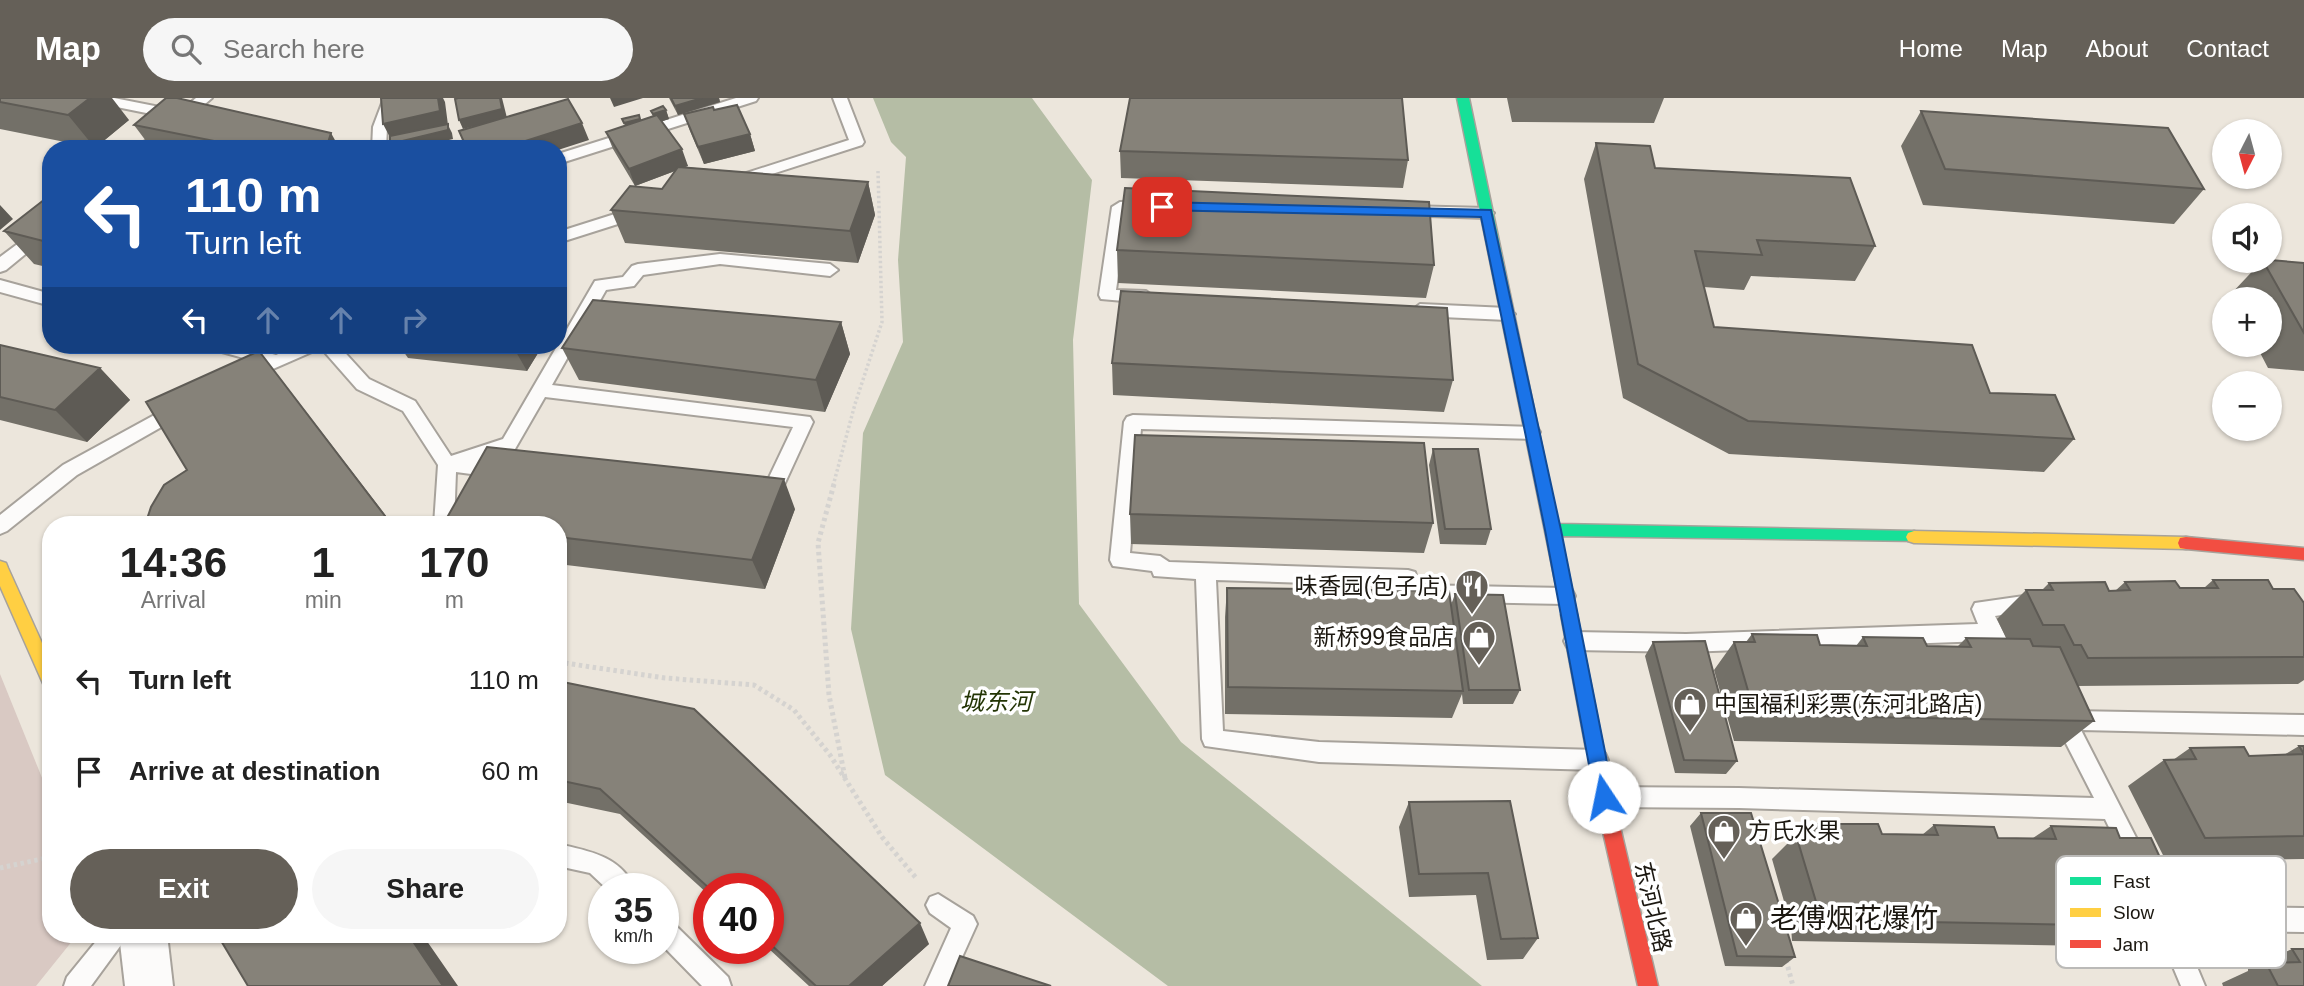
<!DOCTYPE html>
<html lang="en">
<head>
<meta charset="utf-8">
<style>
	body { margin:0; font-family:Arial,"Noto Sans SC",sans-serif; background:#f6f6f6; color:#222; height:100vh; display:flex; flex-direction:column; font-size:26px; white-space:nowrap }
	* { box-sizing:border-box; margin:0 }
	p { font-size:23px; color:#767676 }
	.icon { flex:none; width:38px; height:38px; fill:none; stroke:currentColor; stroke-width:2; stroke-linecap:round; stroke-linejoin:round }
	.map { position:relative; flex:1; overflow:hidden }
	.details { position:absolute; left:42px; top:418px; width:525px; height:427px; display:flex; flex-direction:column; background:#fff; border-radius:28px; box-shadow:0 2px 5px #0004 }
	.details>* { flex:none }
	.guide { position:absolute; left:42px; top:42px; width:525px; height:214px; border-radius:28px; box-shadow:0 2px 5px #0004; background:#1a4fa0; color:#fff; overflow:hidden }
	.needle { width:46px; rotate:186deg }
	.tools { position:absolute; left:2212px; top:21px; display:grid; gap:14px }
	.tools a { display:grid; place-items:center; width:70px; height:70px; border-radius:50%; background:#fff; box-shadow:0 2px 5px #0004; font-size:35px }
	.speed { position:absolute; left:588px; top:775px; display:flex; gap:14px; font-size:35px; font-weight:700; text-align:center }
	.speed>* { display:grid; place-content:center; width:91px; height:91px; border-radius:50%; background:#fff; box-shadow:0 2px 5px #0004; line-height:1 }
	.speed small { font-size:18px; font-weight:400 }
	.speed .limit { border:10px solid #d22; background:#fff; color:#111 }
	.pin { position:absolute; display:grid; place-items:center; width:60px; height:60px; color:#fff; margin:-30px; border-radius:14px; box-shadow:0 4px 10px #0006 }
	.me { position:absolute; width:77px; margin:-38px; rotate:349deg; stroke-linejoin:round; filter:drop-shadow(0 0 5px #0008) }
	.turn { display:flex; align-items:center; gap:24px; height:147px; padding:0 28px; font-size:32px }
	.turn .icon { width:91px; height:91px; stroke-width:2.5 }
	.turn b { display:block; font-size:49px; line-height:60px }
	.lanes { display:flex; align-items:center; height:66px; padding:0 28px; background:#0003; justify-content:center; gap:35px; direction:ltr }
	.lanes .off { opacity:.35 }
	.eta { display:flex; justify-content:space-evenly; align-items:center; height:119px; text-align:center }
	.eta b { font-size:42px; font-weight:700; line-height:49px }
	.button { display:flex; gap:14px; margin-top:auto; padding:14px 28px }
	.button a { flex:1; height:80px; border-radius:42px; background:#656058; color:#fff; font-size:28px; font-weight:700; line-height:80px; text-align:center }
	.button a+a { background:#f6f6f6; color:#222 }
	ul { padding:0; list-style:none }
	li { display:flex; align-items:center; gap:21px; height:91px; padding:0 28px }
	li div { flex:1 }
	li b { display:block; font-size:26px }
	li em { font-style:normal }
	header { display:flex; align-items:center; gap:42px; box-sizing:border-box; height:98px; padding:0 35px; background:#656058; color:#fff }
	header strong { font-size:33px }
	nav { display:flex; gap:38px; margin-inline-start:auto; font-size:24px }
	.search { width:490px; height:63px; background:#f6f6f6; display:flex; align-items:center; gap:18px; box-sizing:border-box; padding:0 24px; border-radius:38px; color:#767676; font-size:26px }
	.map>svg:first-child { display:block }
	.green { fill:#d9c9c3 }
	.water { fill:#b5bda5 }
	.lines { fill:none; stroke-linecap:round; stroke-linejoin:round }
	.lane-casing { stroke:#a7a29b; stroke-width:4 }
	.street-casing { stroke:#a7a29b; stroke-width:4 }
	.fast-casing { stroke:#a7a29b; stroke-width:3 }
	.slow-casing { stroke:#a7a29b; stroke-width:3 }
	.jam-casing { stroke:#a7a29b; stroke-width:3 }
	.path-far1 { stroke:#d5d3d0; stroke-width:3.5; stroke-dasharray:2.5 2.5; stroke-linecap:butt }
	.path { stroke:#d5d3d0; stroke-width:5; stroke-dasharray:3.5 3.5; stroke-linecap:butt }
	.lane { fill:#fcfbfa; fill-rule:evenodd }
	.street { fill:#fcfbfa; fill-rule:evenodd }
	.fast { fill:#16e098; fill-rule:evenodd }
	.slow { fill:#ffcf43; fill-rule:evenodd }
	.jam { fill:#f24e42; fill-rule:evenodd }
	.wall { fill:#737068 }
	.shaded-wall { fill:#5e5b55 }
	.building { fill:#868279; stroke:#5e5b55; stroke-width:2 }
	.route { fill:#1a73e8; stroke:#114b97; stroke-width:2 }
	.labels { text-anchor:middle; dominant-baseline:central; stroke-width:7; stroke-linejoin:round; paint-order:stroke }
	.poi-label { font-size:23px; fill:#1c1811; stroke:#fff; text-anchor:end }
	.street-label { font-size:23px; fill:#1c1811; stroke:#fff }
	.water-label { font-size:24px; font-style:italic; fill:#233505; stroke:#fff }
	.near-poi-label { font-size:28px; fill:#1c1811; stroke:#fff; text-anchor:start }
	.key { fill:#fff; stroke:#bbbab8; stroke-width:2 }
	.key-label { font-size:19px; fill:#1c1811 }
</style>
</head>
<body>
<header>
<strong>Map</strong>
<div class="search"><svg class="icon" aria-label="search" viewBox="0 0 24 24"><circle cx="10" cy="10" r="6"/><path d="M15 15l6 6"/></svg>Search here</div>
<nav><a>Home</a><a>Map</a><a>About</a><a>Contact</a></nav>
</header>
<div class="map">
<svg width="2304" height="888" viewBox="0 0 2304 888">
	<rect width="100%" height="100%" fill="#ece6dc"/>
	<!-- green -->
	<path class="green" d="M0,576L51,702V836L77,837L36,888H0Z"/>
	<!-- water -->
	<path class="water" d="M873,0H1032L1092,82L1073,242L1079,506L1181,644L1482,888H1168L885,677L851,531L863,335L903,244L898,162L906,59L891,44Z"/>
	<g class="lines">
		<defs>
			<path id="lane" d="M85,0H114L180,13L196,0H212L153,51H136L171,20L92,4Z
				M384,0H398L387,29L386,51H372L373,29Z
				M736,0H758L756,3L558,66V56Z
				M833,0H847L864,44L862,47L741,86H731L728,83L731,80L849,42Z
				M1148,103L1153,104L1156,108L1153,112L1127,114L1116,192L1146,193L1154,199L1146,205L1101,201L1099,197L1112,109L1120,104Z
				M1406,108L1486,110L1494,115L1486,120L1400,117L1398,113Z
				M637,109L645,114L643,118L558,145V134Z
				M51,121V135L6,172L0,174V159Z
				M720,156L830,166L838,172L830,178L720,166L643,177L634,188L606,192L552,287L810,319L813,324L779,398L777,403L770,405L758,402L756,397L758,392L764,390L793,329L545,299L515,351L479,363L508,368L510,373L508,378L501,380L456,374L454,427H434L438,367L403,313L357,291L321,250L248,282L242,280L239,276L242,272L258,264L211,251L208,247H239L276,257L299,247H338L369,281L415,303L451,358L503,341L595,183L623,179L632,168L638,166Z
				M0,182L51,196V208L0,194Z
				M1420,206L1507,210L1515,216L1507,222L1420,218L1412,212Z
				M180,303L186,305L189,310L186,315L77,377L7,433L0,436V417L63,367Z
				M1133,317L1537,329L1540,334L1537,339L1531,341L1141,331L1130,455L1160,458L1169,464L1408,472L1415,474L1419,487L1565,490L1572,492L1575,498L1572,504L1565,506L1411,503L1404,501L1400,488L1216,482L1223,633L1319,644L1597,652L1605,655L1608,662L1605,669L1597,672L1319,664L1205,648L1202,641L1196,481L1154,478L1152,473L1113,468L1110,462L1124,324L1127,319Z
				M2037,496L2044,498L2047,504L2044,510L1995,518L2017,560L2014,566C1998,572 1993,555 1985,543L1686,554L1574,552L1567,549L1564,543L1567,537L1574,534L1686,536L1978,526L1972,511L1975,505Z
				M2062,607L2071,613L2304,617V637L2081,632L2147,761L2144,769L2136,772L2128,769L2105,721L1739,710L1604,709L1596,706L1593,699L1596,692L1604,689L1739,690L2094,700L2051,616L2055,609Z
				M558,746C589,753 621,758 635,791H607L590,775L558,768Z
				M938,796L973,818L977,826L949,888H925L951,830L930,815L926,807L930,799Z
				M2165,809L2304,810V834L2182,833L2205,888H2181L2153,821L2157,813Z
				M663,819L671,823L728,879L731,888H702L663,848Z
				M102,836H129L91,888H64L67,879Z"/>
			<path id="street" d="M119,836H167L173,888H125Z"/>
			<path id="fast" d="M1457,0H1469L1558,426L1914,433L1920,435L1922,439L1920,443L1561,438L1577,517L1575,522L1569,524L1563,522Z"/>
			<path id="slow" d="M1914,433L2186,439L2192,440L2194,445L2192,450L2186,451L1914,445L1908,443L1906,439L1908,435Z
				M0,463L6,465L8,470L51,565V592L45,590L0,488Z"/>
			<path id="jam" d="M2186,439L2304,450V462L2186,451L2180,450L2178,445L2180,440Z
				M1569,510L1575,512L1577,517L1613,699L1658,888H1638L1595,699L1561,517L1563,512Z"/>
		</defs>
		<!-- lane casing -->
		<use href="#lane" class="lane-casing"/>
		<!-- street casing -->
		<use href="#street" class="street-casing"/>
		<!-- fast casing -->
		<use href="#fast" class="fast-casing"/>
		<!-- slow casing -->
		<use href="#slow" class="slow-casing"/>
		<!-- jam casing -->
		<use href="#jam" class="jam-casing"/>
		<!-- path-far1 -->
		<path class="path-far1" d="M833,388L855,306L882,224L878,73"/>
		<!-- path -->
		<path class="path" d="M834,386L818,445L829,597L845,680
			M558,564L665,580L754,587L794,612L830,657L882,739L917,781
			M0,770L51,759
			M1786,862L1793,888"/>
		<!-- lane -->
		<use href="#lane" class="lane"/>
		<!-- street -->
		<use href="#street" class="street"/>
		<!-- fast -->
		<use href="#fast" class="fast"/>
		<!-- slow -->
		<use href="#slow" class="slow"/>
		<!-- jam -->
		<use href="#jam" class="jam"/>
	</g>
	<!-- wall -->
	<path class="wall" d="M0,0L129,22L95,50L0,31Z
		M669,0H719L720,4L678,17Z
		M1507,0H1664L1654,25L1512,24Z
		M666,12L669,21L662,23L688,68L684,69L868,84L875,117L858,165L625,145L611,112L662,91L675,73L635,88L613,51L606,34L653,18L651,13Z
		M714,12L750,36L755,53L704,66L690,33L684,16Z
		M1921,13L2204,91L2174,126L1923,107L1901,48Z
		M134,27L340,51H152Z
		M1596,45L1655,70L1875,148L1855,183L1751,178L1744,192L1704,189L1714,229L1990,295L2074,341L2044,374L1729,356L1623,300L1584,81Z
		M1120,53L1408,62L1403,90L1121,80Z
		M51,103V170L34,166L4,133Z
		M1117,152L1434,167L1426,200L1118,185Z
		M2270,162L2304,165V273L2268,270L2256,247H2270V201H2233L2230,197L2262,163Z
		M841,224L850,256L825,314L579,282L562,250Z
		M0,247L100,270L130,302L87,344L0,322Z
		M399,247H543L527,273L408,260Z
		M1112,265L1453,282L1444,314L1113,297Z
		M1433,351L1491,431L1486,447L1440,446L1429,367Z
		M795,411L765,491L558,466V427H446L444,425Z
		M1130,416L1433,425L1424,455L1131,446Z
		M2213,482L2273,491L2304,505V582L2298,586L2077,588L2094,623L2061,649L1734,643L1714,572L1734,544H1746L1752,536L1820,547L1856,548L1863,539L1927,548L1957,549L1966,540H2006L1997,521L2026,492H2042L2049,485L2115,493L2125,484L2180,490H2204Z
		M1227,490L1451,507L1455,496L1520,592L1513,606H1463L1462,596L1452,620L1225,616V519Z
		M1653,544L1737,663L1726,676L1675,675L1645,558Z
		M558,583L929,846L882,888H809L768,850V791H709V797L620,716L558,703Z
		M2299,648H2304V761L2166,763L2128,688L2164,662H2173L2190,650L2249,658L2284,657Z
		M1510,703L1538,840L1523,861L1487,862L1476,797L1409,799L1399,729L1409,704Z
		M1701,715L1795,859L1782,869L1725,868L1690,728Z
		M1817,726L1882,736L1922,737L1934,727L1998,740H2033L2051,728L2120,740L2192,829L2152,849L1792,843L1791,828L1772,761L1796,737H1805Z
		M2292,851H2304V888H2223L2222,885L2248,873V871Z"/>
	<!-- shaded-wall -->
	<path class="shaded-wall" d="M90,0H112L129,22L95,50L68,17Z
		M438,0H443L445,4L448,27L452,35L453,41L412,51H393L390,46L392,43L383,26Z
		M500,0H502L507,20L463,31L459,22Z
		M610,0H643L614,9Z
		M702,0H719L720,4L678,17L675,8Z
		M666,12L669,21L657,25L653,16Z
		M640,21L644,30L627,34L624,25Z
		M582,25L589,42L558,52V51H500Z
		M331,35L340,51H326Z
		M750,36L755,53L704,66L698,49Z
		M682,51L688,68L635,88L629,71Z
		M868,84L875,117L858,165L850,133Z
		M0,107L13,121L0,132Z
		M558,196L565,209L558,221Z
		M841,224L850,256L825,314L816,282Z
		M512,247H543L527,273Z
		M259,253L280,280L393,427H380Z
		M100,270L130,302L87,344L55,312Z
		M784,381L795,411L765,491L752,462Z
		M920,825L929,846L882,888H849Z
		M408,836H422L458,888H443Z"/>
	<!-- building -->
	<path class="building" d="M0,0H90L68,17L0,4Z
		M166,0H177L331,35L326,51H254L134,27Z
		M381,0H438L440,13L383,26Z
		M458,0H500L502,11L459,22L455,1Z
		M671,0H702L675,8Z
		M1130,0H1402L1408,62L1120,53Z
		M568,1L582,25L500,51H467L459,33Z
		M737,7L750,36L698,49L684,16L713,9L714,12Z
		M663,8L666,12L653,16L651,13Z
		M1921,13L2168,30L2204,91L1945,71Z
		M639,17L640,21L624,25L622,21Z
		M657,17L682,51L629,71L606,34Z
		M448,26V32L390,46V38Z
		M1596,45L1650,48L1655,70L1850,80L1875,148L1757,142L1762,157L1695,153L1714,229L1972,247L1990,295L2055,297L2074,341L1748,323L1638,266Z
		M678,69L868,84L850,133L611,112L630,88L662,91Z
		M1125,90L1429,104L1434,167L1117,152Z
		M45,101L51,103V145L4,133Z
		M2270,162L2304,165V235L2263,163Z
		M1121,193L1447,210L1453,282L1112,265Z
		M593,202L841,224L816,282L562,250Z
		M0,247L100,270L55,312L0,299Z
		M259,253L385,418L380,427H148L146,424L151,409L164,387L187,372L146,304Z
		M1135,337L1424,345L1433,425L1130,416Z
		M487,349L784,381L752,462L558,439V427H459L444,425Z
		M1433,351H1478L1491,431H1445Z
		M2213,482H2268L2273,491H2294L2304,505V559L2088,560L2081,547H2074L2064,527H2043L2026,492H2053L2049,485L2105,484L2109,493L2130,492L2125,484L2175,483L2180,490H2218Z
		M1227,490L1449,493L1463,593L1228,589Z
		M1455,496L1503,497L1520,592H1469Z
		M1752,536L1817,537L1820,547L1867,548L1863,539L1923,540L1927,548L1971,549L1966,540L2030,541L2033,548L2060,549L2094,623L1755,617L1734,544H1755Z
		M1705,543L1737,663L1684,662L1653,544Z
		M558,583L694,611L920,825L849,888H816L768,844V791H710L600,691L558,682Z
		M2299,648H2304V656Z
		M2244,649L2249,658L2304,656V738L2205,740L2164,662L2196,661L2190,650Z
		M1510,703L1538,840L1501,841L1488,775L1419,776L1409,704Z
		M1701,715H1751L1795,859L1737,858Z
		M1817,726H1878L1882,736L1938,737L1934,727L1994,729L1998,740L2056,741L2051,728L2116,730L2120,740H2151L2192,829L1817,822V807L1796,737H1820Z
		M217,836H408L443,888H248Z
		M2292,851H2304V888H2278L2266,865L2300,864Z
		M960,858L1051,888H948Z"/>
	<!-- route -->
	<path class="route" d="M1162,104L1491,112L1561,432L1614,699L1611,705L1604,708L1598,705L1595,699L1545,432L1481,119L1158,112L1156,109Z"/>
	<!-- icons -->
	<defs>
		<symbol id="restaurant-pin" viewBox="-11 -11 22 30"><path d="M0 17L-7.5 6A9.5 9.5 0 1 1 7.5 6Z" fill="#656058" stroke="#fff"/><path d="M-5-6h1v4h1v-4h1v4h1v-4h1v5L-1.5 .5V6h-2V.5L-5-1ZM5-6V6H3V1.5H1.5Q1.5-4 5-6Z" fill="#fff"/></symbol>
		<symbol id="shop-pin" viewBox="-11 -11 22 30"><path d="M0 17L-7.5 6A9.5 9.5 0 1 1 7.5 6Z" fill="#656058" stroke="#fff"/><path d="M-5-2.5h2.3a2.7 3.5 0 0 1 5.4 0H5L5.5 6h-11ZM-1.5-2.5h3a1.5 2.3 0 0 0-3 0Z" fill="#fff"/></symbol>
	</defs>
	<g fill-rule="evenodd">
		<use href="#restaurant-pin" x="1453" y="469" width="38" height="52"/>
		<use href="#shop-pin" x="1460" y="520" width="38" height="52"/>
		<use href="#shop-pin" x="1671" y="587" width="38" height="52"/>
		<use href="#shop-pin" x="1705" y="714" width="38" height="52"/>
		<use href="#shop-pin" x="1727" y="801" width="38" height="52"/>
	</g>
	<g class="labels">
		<!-- poi labels -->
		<g class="poi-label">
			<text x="1448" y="488">味香园(包子店)</text>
			<text x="1454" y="539">新桥99食品店</text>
			<text x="1714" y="606" text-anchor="start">中国福利彩票(东河北路店)</text>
			<text x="1748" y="733" text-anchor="start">方氏水果</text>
		</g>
		<!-- street labels -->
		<g class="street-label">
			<text transform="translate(1653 809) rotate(77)">东河北路</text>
		</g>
		<!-- water labels -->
		<g class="water-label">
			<text x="996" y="603">城东河</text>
		</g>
		<!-- near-poi labels -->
		<g class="near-poi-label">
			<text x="1770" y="820">老傅烟花爆竹</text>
		</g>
	</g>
	<!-- legend -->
	<rect x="2056" y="758" width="230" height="112" rx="10" class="key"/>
	<rect x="2070" y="779" width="31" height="8" fill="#16e098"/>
	<rect x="2070" y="810" width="31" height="9" fill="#ffcf43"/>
	<rect x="2070" y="842" width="31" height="8" fill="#f24e42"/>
	<g class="key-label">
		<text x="2113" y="790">Fast</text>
		<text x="2113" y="821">Slow</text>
		<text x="2113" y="853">Jam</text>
	</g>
</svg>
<div class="tools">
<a><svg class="needle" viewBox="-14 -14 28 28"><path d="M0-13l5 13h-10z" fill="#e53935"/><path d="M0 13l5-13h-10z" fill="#767676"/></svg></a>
<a><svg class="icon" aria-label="sound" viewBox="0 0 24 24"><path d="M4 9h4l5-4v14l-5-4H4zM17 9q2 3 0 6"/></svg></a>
<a>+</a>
<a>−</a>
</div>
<div class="speed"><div>35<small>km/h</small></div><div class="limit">40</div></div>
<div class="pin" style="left:1162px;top:109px;background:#d93025"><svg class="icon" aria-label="arrive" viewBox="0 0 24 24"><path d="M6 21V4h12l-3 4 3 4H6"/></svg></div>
<svg class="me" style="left:1604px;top:699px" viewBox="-20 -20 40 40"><circle r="19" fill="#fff"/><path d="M0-13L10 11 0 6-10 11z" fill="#1a73e8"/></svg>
<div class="guide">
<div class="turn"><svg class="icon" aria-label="left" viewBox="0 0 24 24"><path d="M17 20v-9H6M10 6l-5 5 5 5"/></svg><div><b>110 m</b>Turn left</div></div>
<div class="lanes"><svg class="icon" aria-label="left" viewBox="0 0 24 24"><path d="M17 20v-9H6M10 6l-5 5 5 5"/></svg><svg class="icon off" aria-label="ahead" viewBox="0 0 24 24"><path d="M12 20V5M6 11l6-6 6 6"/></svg><svg class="icon off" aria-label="ahead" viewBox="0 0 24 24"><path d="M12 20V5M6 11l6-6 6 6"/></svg><svg class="icon off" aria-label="right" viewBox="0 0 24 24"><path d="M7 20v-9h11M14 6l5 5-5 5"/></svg></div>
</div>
<section class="details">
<div class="eta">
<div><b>14:36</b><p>Arrival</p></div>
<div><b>1</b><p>min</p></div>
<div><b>170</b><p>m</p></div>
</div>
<ul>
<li><svg class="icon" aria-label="left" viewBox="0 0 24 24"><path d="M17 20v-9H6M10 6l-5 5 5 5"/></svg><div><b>Turn left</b></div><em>110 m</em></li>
<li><svg class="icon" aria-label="arrive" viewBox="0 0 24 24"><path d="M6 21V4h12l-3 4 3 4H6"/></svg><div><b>Arrive at destination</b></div><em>60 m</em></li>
</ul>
<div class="button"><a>Exit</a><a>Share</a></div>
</section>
</div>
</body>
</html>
